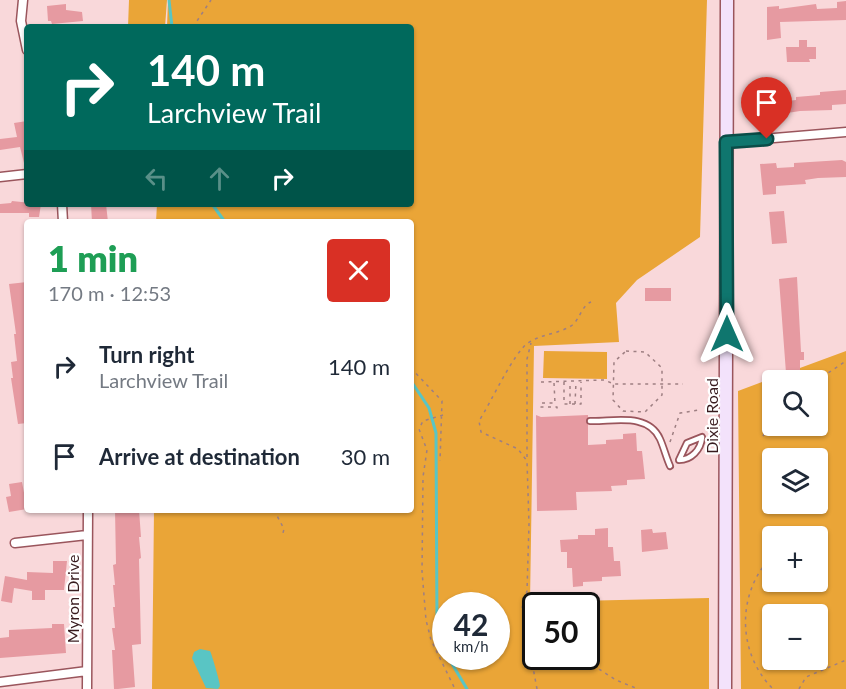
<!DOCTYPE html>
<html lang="en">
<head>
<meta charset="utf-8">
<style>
	body { margin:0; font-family:Lato,sans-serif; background:#f6f6f7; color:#1f2937; height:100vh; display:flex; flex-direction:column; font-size:22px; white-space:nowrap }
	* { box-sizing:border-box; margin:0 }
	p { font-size:20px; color:#747a83 }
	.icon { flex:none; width:33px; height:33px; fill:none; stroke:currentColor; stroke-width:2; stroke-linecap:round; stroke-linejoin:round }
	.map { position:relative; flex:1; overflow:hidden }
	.side { position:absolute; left:24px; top:219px; width:390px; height:294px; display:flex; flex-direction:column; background:#fff; border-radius:6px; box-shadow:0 2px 4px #0004 }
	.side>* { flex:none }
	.banner { position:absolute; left:24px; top:24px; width:390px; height:183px; border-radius:6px; box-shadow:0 2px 4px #0004; background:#00695c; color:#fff; overflow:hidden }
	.tools { position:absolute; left:762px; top:370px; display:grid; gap:12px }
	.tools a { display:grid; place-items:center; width:66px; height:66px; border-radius:6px; background:#fff; box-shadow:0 2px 4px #0004; font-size:30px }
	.speed { position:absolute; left:432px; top:592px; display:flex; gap:12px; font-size:30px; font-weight:700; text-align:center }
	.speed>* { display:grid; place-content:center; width:78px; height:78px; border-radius:50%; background:#fff; box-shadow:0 2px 4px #0004; line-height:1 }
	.speed small { font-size:15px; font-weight:400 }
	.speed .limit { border:3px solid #111; border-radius:9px; background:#fff; color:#111 }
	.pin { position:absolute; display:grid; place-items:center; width:51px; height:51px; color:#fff; margin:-62px -26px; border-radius:50% 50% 50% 0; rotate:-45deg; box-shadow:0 0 6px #0007 }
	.pin .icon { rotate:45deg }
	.me { position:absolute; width:66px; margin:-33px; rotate:0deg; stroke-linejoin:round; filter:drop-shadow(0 0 4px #0008) }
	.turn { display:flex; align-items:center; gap:21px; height:126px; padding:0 24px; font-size:27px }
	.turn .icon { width:78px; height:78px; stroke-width:2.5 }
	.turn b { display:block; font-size:42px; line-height:51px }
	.lanes { display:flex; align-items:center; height:57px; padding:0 24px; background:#0003; justify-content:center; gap:30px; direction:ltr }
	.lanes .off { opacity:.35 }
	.round { display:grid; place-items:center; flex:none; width:63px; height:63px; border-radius:6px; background:#f6f6f7 }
	.head { display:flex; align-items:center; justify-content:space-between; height:102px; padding:0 24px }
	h1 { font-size:36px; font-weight:800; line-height:45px; color:#1e9e55 }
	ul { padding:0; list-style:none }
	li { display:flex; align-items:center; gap:18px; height:90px; padding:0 24px }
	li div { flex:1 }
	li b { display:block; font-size:22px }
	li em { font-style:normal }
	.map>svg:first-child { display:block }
	.green { fill:#eaa537; fill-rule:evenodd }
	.water { fill:#59c5c4 }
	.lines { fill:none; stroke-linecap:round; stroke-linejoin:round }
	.stream { stroke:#59c5c4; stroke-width:3 }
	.building { fill:#e69aa1 }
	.lane-casing { stroke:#9a555c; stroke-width:8 }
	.street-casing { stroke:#9a555c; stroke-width:11 }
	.secondary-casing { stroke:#9a555c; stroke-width:15 }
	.path { stroke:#9e7f82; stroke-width:1.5; stroke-dasharray:3 4.5; stroke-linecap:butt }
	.lane { stroke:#fff; stroke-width:4.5 }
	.street { stroke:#fff; stroke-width:8 }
	.secondary { stroke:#f3e2fb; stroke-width:12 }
	.route-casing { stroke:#0a4d48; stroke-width:15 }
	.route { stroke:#0f766e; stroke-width:10 }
	.labels { text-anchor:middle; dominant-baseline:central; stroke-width:4.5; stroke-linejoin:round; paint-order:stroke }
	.street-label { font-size:16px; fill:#381b1e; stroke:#fff }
</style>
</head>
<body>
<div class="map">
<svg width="846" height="689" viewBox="0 0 846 689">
	<rect width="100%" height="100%" fill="#f9d8da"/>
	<!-- green -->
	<path class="green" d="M129,0H167L165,27H128Z
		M168,0H707L700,237L637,280L616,303L619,342L534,346L530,602L709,598V689H152L154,510H411V222H156L157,204H411V27H167ZM446,606H496V657H446ZM536,606H586V657H536Z
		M544,351L607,352V379L543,378Z
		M846,351V689H741L738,391ZM772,381H818V426H772ZM772,459H818V504H772ZM772,537H818V582H772ZM772,615H818V660H772Z"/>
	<!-- water -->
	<path class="water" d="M200,649L210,651C212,655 219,679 220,686L218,689L206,688L192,658L194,652Z"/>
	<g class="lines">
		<!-- stream -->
		<path class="stream" d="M169,0L172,27
			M212,204L225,222
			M411,381L429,408L436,433L437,623L446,652
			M448,657L467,689"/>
	</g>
	<!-- building -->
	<path class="building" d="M846,1V20L780,22L781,38L767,40V7L779,6V9L816,4L817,9L837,8V2Z
		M66,4V10L82,12L83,21L52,24L51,21H48L47,6Z
		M799,40H807V47H816V59H809L810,62H787L786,47H799Z
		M846,90V104L832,105V110L800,111L768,116V113L756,114L754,94L779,95V102L796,100V97L820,95V92Z
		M27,121V163H24L20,147L0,150V139L17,137L14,123Z
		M842,160L846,162V177L818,178L805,180L806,184L776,186V194L763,195L760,164L776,163L777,168L794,167V163Z
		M12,201L41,204L39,217H29V213H0V204L11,203Z
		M91,204H106L108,222H92Z
		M769,212L784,211L787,243L772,244Z
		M797,277L801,352H804V360H800V372L786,373L779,279Z
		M27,282V423L18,424L11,378H13L11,362L17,361L14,334H16L9,284Z
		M645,288H671V301H645Z
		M536,415L541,417L588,415V445L606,444V440L623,439V434L636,433L637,451H642L645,479L627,480V485L611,486L612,491L576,492L577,510L537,511Z
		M22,482L27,509L9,512L6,497L11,496L9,484Z
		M115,510H139L141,537H139L141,558L139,559L141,644L132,645L135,687L118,689H114L112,650H115L112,628H115L113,607H115L113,585H115L113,565L116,564Z
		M608,528V547H613L614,561H620L621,576L602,577V581L583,582V586L573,587L572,568H567V552H561L560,540L578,539V535H595V529Z
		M652,529L653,533L666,532L668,549L642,552L641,530Z
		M53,561H67L64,590H45V600H32V591L14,588L12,603L1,601L5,576L27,580V572L53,573Z
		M52,624H64L66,653L0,658V638L9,637V630L52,628Z"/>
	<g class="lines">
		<defs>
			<path id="lane" d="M590,421C613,422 648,412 660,439C664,448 666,457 670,466
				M702,437C701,450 691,460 679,460L687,443Z"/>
			<path id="street" d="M23,0L21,21L27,50
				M726,142L846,132
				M0,177L27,174
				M62,204L63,222
				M15,543L87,535
				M0,682L87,671
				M87,689L88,510"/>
			<path id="secondary" d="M725,689L727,0"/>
		</defs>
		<!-- lane casing -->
		<use href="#lane" class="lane-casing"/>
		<!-- street casing -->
		<use href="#street" class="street-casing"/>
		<!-- secondary casing -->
		<use href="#secondary" class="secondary-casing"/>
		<!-- path -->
		<path class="path" d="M193,27L211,0
			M626,351L645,352L662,368V395L645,412L623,411L613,400L614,362Z
			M411,368L442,401L440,461
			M816,381L846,361
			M541,382L604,380L614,384H683
			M564,382V404H581V382
			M554,383L555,403H541V407H557V410
			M570,404V382
			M575,404L576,382
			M443,415L423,421L419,429L427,450L423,477L422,571L426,620L431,640L455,689
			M763,436L772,421
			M670,442L680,413L699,410
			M527,457V359L531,343
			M274,510L284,529L282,537
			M772,556C736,593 737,653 773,689
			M525,628L536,630
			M580,657L616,680L638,689
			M537,689L522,608L527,591L529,524L527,461L518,449L481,432L479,421C490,404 514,352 528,343C541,334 558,334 571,326C580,320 581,306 591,302
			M799,689L806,677L846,660"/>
		<!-- lane -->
		<use href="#lane" class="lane"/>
		<!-- street -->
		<use href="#street" class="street"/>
		<!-- secondary -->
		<use href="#secondary" class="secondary"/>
	</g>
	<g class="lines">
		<defs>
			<path id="route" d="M727,334L726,142L767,139"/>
		</defs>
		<!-- route casing -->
		<use href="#route" class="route-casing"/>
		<!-- route -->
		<use href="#route" class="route"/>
	</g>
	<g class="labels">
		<!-- street labels -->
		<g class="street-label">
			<text transform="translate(711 416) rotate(-90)">Dixie Road</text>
			<text transform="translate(72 599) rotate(-90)">Myron Drive</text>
		</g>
	</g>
</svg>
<div class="tools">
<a><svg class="icon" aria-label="search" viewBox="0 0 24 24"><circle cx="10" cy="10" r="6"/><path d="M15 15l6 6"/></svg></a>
<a><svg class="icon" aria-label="layers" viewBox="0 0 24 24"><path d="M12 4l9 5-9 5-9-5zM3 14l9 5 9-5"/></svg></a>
<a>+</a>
<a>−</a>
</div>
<div class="speed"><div>42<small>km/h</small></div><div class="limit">50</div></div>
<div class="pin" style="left:767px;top:139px;background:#d93025"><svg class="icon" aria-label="arrive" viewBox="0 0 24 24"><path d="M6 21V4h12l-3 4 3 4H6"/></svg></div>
<svg class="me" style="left:727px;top:334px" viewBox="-20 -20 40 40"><path d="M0-17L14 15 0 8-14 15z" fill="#0f766e" stroke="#fff" stroke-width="4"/></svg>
<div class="banner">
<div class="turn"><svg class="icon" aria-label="right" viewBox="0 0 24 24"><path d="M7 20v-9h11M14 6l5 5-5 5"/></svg><div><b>140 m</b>Larchview Trail</div></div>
<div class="lanes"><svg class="icon off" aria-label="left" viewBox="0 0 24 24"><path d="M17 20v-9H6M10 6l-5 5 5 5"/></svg><svg class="icon off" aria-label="ahead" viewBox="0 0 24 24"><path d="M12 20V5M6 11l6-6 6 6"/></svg><svg class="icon" aria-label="right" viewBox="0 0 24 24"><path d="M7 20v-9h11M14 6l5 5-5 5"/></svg></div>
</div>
<section class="side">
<div class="head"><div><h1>1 min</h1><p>170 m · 12:53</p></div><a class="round" style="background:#d93025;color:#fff"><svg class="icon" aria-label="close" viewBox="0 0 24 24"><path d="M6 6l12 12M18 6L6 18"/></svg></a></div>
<ul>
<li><svg class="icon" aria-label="right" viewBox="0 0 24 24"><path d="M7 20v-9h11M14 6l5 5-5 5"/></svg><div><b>Turn right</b><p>Larchview Trail</p></div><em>140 m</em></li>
<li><svg class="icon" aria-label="arrive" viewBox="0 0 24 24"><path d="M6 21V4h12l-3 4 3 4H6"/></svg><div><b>Arrive at destination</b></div><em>30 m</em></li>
</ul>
</section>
</div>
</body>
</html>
